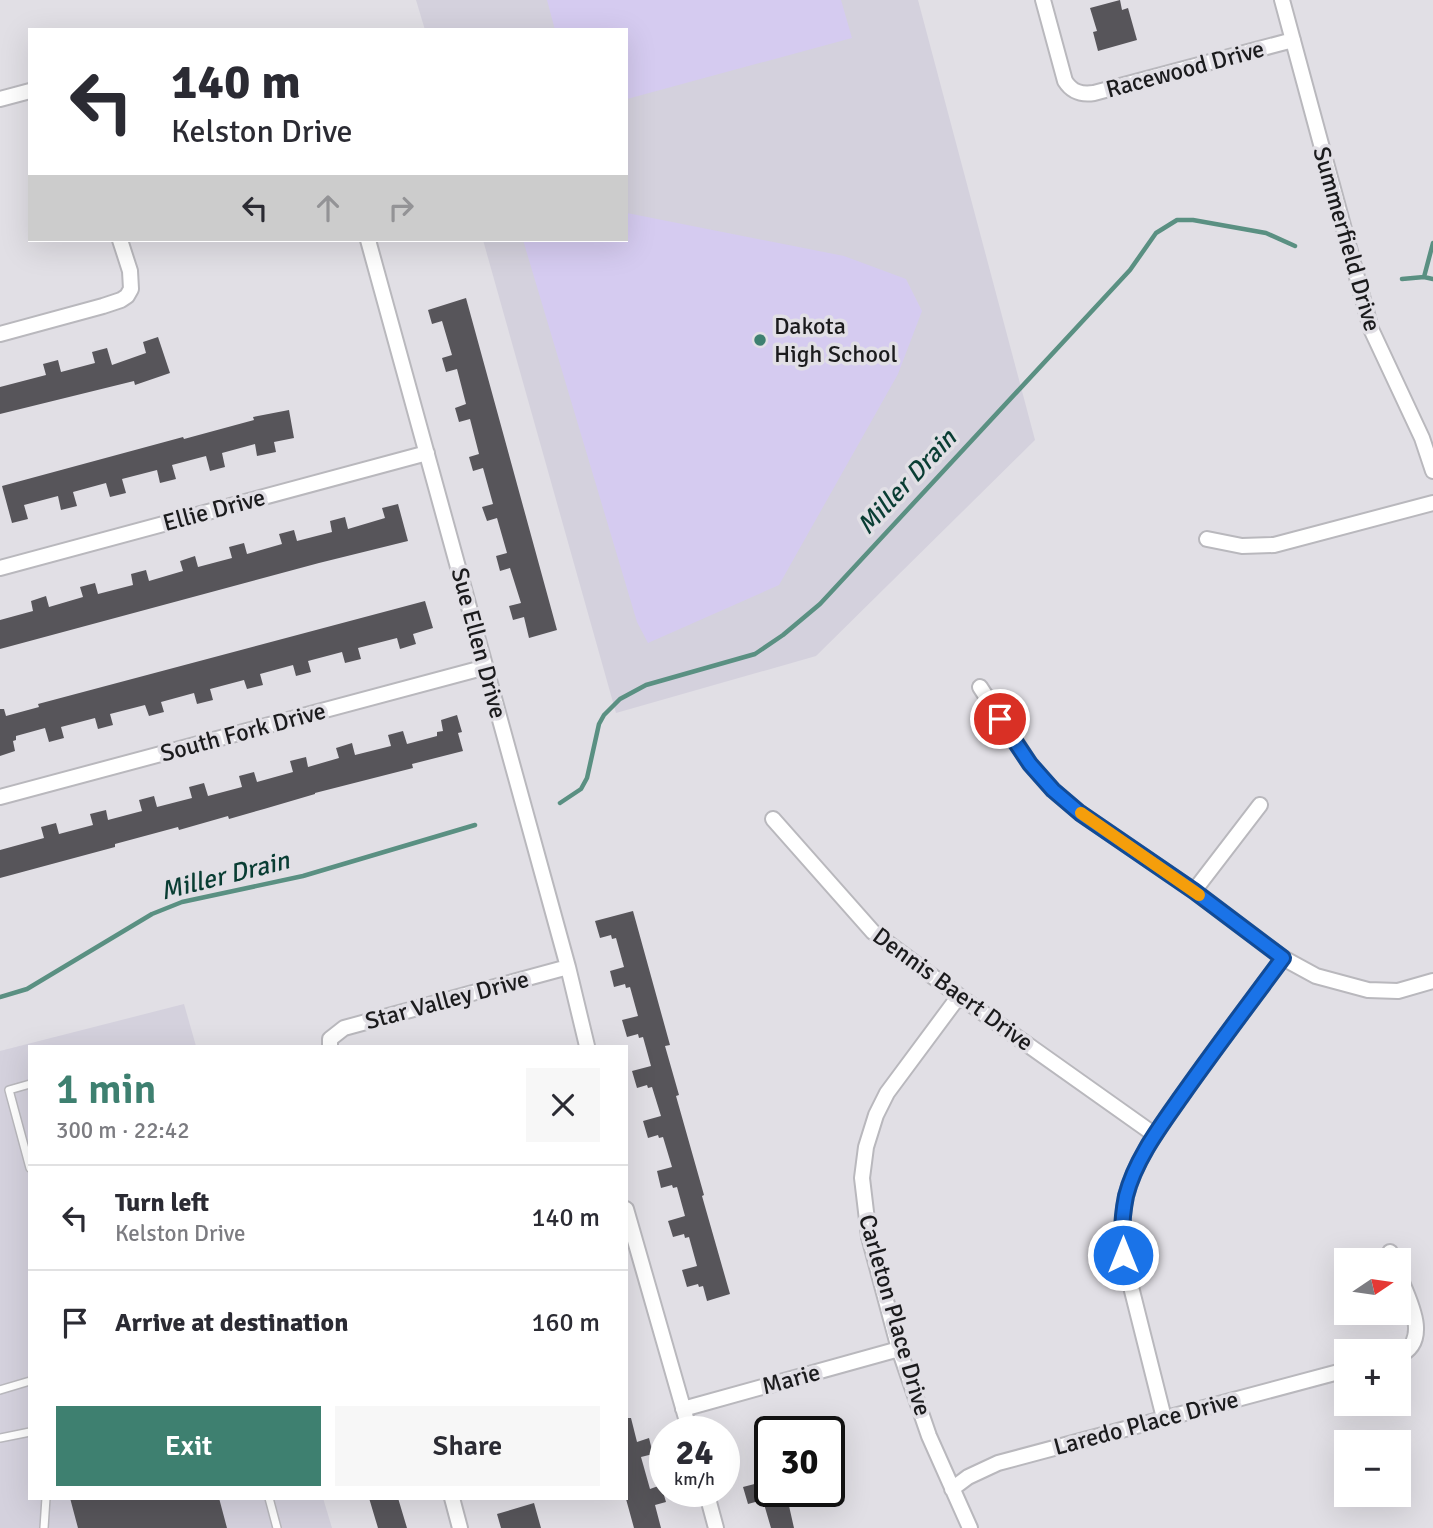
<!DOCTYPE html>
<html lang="en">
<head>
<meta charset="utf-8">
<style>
	body { margin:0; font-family:Signika,sans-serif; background:#f7f7f7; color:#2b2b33; height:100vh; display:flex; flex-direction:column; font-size:26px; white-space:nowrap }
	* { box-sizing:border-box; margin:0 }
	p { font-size:23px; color:#7c7c81 }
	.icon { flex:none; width:38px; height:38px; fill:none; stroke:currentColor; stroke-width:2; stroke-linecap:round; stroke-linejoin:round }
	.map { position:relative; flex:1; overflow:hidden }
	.drawer { position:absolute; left:28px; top:1045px; width:600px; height:455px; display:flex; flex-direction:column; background:#fff; border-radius:0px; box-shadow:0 7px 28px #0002 }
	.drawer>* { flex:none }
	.guide { position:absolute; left:28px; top:28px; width:600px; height:214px; border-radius:0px; box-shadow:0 7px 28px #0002; background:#fff; color:#2b2b33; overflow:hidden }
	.needle { width:46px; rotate:77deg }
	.buttons { position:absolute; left:1334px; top:1248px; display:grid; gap:14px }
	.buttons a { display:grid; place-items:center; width:77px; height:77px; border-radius:0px; background:#fff; box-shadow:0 7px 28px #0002; font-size:35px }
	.speed { position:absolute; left:649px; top:1416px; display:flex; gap:14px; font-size:35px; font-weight:700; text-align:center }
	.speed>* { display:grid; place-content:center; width:91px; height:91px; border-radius:50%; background:#fff; box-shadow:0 7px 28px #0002; line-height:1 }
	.speed small { font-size:18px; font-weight:400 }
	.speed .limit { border:4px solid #111; border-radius:10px; background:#fff; color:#111 }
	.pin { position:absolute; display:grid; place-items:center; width:60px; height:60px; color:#fff; margin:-30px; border:4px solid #fff; border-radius:50%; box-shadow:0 2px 7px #0007 }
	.me { position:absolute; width:77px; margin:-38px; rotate:0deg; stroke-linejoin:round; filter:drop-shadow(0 0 5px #0008) }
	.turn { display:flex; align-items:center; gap:24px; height:147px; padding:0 28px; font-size:32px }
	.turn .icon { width:91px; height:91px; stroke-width:2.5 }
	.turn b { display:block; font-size:49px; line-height:60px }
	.lanes { display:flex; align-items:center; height:66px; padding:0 28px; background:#0003; justify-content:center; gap:35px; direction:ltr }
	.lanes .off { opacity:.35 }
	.round { display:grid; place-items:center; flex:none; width:74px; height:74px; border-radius:0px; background:#f7f7f7 }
	.headline { display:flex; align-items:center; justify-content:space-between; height:119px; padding:0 28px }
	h1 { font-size:42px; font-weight:600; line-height:52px; color:#3e8070 }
	.primary-button { display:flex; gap:14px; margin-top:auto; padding:14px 28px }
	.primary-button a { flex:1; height:80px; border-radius:0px; background:#3e8070; color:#fff; font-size:28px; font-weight:600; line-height:80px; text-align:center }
	.primary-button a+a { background:#f7f7f7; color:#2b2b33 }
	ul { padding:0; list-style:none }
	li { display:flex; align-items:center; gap:21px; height:105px; padding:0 28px; border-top:2px solid #e1e1e2 }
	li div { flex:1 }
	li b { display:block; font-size:26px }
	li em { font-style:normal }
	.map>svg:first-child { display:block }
	.built { fill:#d4d1dd }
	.green { fill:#d5cbf0 }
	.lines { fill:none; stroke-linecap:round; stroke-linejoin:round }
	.stream { stroke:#5a9082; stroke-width:4.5 }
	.building { fill:#57555a }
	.lane-casing { stroke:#b9b8bd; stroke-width:10 }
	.street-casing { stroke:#b9b8bd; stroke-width:18 }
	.lane { stroke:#fff; stroke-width:7 }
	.street { stroke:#fff; stroke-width:14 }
	.route-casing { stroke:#114b97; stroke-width:18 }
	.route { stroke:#1a73e8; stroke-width:12 }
	.slow { stroke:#f59e0b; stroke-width:12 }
	.poi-dot { fill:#3e8070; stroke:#e1dfe5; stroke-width:2.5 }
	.labels { text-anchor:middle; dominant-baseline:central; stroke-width:7; stroke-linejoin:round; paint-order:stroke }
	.street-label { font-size:24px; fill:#1b1b1d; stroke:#e1dfe5 }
	.poi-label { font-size:24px; fill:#1b1b1d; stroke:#e1dfe5; text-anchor:start }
	.water-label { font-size:26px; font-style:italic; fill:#093d33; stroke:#e1dfe5 }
</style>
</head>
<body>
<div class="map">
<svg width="1433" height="1528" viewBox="0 0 1433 1528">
	<rect width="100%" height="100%" fill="#e1dfe5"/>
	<!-- built -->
	<path class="built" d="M416,0H918L1035,440L816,656L616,713L483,240H626V30H425Z
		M184,1004L196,1046H30V1498H323L332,1528H0V1051Z"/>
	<!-- green -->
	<path class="green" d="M547,0H841L852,38L627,99L626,30H555Z
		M627,213L844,256L906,279L922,311L898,374L779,585L648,643L637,622L523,240H626Z"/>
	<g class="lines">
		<!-- stream -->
		<path class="stream" d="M1424,277L1433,243
			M1402,279L1424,277L1433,279
			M560,803L581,789L587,778L599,724L604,715L620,699L646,685L755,654L783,635L820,604L1130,270L1156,233L1177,220H1193L1266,233L1295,246
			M0,997L27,989L152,914L182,902L303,876L475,825"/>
	</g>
	<!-- building -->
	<path class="building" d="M1120,0L1122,10L1128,8L1137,40L1098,51L1093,32L1097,31L1090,8Z
		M466,298L557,630L529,638L524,617L513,620L509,606L521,603L510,568L500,571L496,556L507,553L497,518L487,521L482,507L493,504L483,468L473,471L469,457L479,454L470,419L459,422L455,408L466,404L457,369L446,372L442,358L452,355L442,321L432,324L428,310Z
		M158,337L170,373L135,385L134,381L0,414V387L46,375L43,364L58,360L61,372L95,363L92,352L107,348L112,365L146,353L143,342Z
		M289,410L294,438L274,442L276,452L257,456L255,444L222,453L225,467L210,471L206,456L172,465L176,479L160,483L157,470L122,479L126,493L110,497L106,483L73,492L77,506L61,510L58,496L24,505L28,519L12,523L2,486L183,437L184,439L254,420L253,417Z
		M398,504L408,541L319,563L0,649V620L33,611L31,601L46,596L49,607L83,597L80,587L95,583L98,594L133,585L131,574L146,570L149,581L183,571L180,561L195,556L198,567L232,558L229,547L244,543L247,554L282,544L279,534L294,530L297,541L332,532L330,521L345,517L348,529L385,518L382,508Z
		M425,601L433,628L413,634L416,644L400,649L397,638L358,648L361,659L345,663L342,652L308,661L311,672L296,676L293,665L260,674L263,685L247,689L244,680L210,689L213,700L197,704L194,693L161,702L164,712L149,716L145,705L110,714L113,725L98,729L95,718L61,727L64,738L49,742L45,728L16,736V740L13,741L15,751L0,756V709H4L6,716L39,707L38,704Z
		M457,715L462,732L458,733L463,751L412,764L413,768L315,793V794L264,809L229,819L228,816L179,830L178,827L115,844V847L0,878V850L44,838L41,827L56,823L59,834L93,825L90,814L106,810L108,820L142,811L139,800L154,796L157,807L192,798L189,787L204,783L208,796L242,787L239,776L254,772L257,782L293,772L290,761L306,757L308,767L339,758L336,748L352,743L355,755L391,746L388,735L403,731L407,744L437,736V732L443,731L441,720Z
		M633,911L670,1045L665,1046L679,1095L676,1096L704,1195L702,1196L730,1294L707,1301L703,1286L699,1287L698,1284L687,1287L682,1270L697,1266L689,1237L685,1238L684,1234L673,1237L668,1221L685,1216L677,1187L673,1188L672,1185L661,1188L657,1171L672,1167L663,1137L659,1138L658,1135L648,1138L643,1121L661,1116L652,1087L648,1088L647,1085L637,1088L632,1071L651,1066L643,1037L639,1038L638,1034L627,1037L622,1020L638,1016L630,987L626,988L625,984L614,987L610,971L624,967L616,938L612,939L611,935L600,938L595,921Z
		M626,1418H631L637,1442L649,1438L653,1454L641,1457L650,1489L661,1485L666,1502L655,1505L661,1528H634L626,1499Z
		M770,1480V1491H795V1495L787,1497L794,1528H771L764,1504L760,1505L759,1501L748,1504L743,1487Z
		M70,1498H219L227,1528H78Z
		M369,1498H398L407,1528H378Z
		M534,1503L541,1528H501L497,1514Z"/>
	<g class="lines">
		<defs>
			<path id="lane" d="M30,1084L9,1090L30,1168
				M0,1390L30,1381
				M0,1438L30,1432
				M269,1498L277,1528
				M44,1528L46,1498"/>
			<path id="street" d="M1043,0L1065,81C1072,92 1081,95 1094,93L1293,40
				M1282,0L1371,329L1422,438L1433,471
				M0,99L30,91
				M368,240L568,967L587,1046
				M0,334L103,306L121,300L127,296L131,289L130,271L120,240
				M1207,539L1242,546L1274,545L1433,503
				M0,568L427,453
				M980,687L1030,764L1053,790L1080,813L1194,891L1283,958L1316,976L1368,990L1398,991L1433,981
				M0,797L486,667
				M773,819L873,932L959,996L1155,1135
				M1194,891L1260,805
				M959,996L887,1093L876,1115L866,1147L862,1178L869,1237L899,1349L929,1436L970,1528
				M330,1046V1039L344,1028L568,967
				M626,1209L690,1432
				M1390,1252L1393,1260
				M1398,1273C1408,1298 1433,1341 1398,1356
				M683,1409L899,1349
				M1164,1418L1123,1255C1121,1235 1122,1216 1126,1196C1135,1160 1160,1127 1181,1097C1214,1050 1249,1004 1283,958
				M952,1489L968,1477L998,1463L1346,1370
				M706,1491L716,1528
				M452,1498L460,1528"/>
		</defs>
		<!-- lane casing -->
		<use href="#lane" class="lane-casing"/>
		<!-- street casing -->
		<use href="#street" class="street-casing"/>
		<!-- lane -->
		<use href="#lane" class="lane"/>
		<!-- street -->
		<use href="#street" class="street"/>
	</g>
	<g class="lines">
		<defs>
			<path id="route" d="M1000,719L1030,764L1053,790L1080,813L1194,891L1283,958C1249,1004 1214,1050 1181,1097C1160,1127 1135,1160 1126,1196C1122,1216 1121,1235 1123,1255"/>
		</defs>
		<!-- route casing -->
		<use href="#route" class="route-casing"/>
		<!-- route -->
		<use href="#route" class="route"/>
		<!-- slow -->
		<path class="slow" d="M1081,813L1199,895"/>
	</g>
	<!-- markers -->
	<circle class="poi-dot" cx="760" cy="340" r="7"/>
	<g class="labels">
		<!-- street labels -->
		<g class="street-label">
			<text transform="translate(1185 69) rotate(-15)">Racewood Drive</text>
			<text transform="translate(1347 239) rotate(74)">Summerfield Drive</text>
			<text transform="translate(214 510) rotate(-15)">Ellie Drive</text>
			<text transform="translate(479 643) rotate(75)">Sue Ellen Drive</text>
			<text transform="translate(243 732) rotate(-15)">South Fork Drive</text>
			<text transform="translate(953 989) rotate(36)">Dennis Baert Drive</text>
			<text transform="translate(447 1000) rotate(-15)">Star Valley Drive</text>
			<text transform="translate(895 1315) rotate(74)">Carleton Place Drive</text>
			<text transform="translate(791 1379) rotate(-15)">Marie</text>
			<text transform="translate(1146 1423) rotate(-15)">Laredo Place Drive</text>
		</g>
		<!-- poi labels -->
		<g class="poi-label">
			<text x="774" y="326">Dakota<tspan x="774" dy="28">High School</tspan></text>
		</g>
		<!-- water labels -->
		<g class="water-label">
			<text transform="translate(907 482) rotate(-47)">Miller Drain</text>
			<text transform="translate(225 876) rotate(-14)">Miller Drain</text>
		</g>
	</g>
</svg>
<div class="buttons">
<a><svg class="needle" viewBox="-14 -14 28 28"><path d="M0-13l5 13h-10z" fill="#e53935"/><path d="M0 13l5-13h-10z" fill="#7c7c81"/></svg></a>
<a>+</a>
<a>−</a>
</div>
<div class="speed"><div>24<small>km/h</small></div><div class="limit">30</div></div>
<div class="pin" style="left:1000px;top:719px;background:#d93025"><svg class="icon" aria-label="arrive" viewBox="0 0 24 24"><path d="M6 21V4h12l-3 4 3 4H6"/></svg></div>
<svg class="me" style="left:1123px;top:1255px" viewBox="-20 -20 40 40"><circle r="17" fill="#1a73e8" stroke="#fff" stroke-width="3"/><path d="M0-11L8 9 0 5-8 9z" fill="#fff"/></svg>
<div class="guide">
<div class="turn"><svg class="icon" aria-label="left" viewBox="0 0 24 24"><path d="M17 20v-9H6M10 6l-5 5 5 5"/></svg><div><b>140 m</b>Kelston Drive</div></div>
<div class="lanes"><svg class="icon" aria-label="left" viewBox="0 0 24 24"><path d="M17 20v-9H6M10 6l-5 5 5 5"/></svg><svg class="icon off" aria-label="ahead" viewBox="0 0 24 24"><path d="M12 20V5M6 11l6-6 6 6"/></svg><svg class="icon off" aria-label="right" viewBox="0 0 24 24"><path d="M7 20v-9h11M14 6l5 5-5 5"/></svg></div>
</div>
<section class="drawer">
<div class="headline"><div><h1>1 min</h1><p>300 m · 22:42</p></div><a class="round"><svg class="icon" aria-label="close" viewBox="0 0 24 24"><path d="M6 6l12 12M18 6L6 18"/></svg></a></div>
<ul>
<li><svg class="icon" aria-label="left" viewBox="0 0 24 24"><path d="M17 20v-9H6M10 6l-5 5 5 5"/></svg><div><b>Turn left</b><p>Kelston Drive</p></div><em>140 m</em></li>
<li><svg class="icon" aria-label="arrive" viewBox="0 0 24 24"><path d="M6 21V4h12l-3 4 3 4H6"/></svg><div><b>Arrive at destination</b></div><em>160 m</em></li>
</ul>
<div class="primary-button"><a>Exit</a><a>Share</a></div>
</section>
</div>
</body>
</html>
